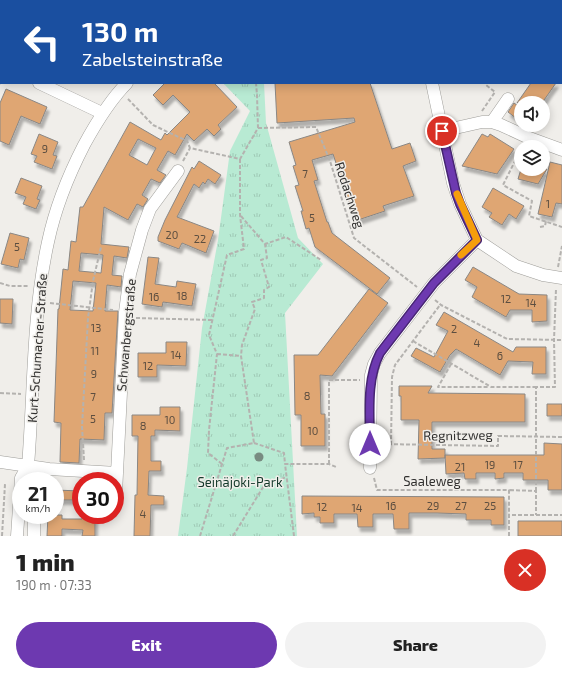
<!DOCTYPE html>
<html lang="en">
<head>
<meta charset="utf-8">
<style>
	body { margin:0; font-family:"Exo 2",sans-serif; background:#f2f2f2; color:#222; height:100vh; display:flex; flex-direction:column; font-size:15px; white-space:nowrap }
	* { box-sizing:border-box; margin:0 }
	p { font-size:13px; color:#767676 }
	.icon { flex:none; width:22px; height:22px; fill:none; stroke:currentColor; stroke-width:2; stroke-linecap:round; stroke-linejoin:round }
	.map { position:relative; height:536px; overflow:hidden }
	.panel { display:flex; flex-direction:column; background:#fff; flex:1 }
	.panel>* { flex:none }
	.banner { position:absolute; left:0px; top:0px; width:562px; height:84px; box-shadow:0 2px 10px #0003; background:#1a4fa0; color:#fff; overflow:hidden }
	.controls { position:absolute; left:514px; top:96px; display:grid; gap:8px }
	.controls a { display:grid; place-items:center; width:36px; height:36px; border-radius:50%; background:#fff; box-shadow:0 2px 10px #0003; font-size:20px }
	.speed { position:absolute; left:12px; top:472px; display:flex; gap:8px; font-size:20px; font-weight:700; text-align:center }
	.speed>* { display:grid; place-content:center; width:52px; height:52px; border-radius:50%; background:#fff; box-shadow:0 2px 10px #0003; line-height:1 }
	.speed small { font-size:10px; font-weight:400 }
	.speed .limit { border:6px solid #d22; background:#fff; color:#111 }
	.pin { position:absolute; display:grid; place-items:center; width:34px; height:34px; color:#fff; margin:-17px; border:2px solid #fff; border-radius:50%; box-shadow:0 1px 4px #0007 }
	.me { position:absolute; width:44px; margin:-22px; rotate:0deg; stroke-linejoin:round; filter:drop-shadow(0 0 3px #0008) }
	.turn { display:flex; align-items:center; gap:14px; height:84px; padding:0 16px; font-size:18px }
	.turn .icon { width:52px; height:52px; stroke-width:2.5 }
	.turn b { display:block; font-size:28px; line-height:34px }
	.round { display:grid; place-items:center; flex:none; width:42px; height:42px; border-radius:21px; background:#f2f2f2 }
	.summary { display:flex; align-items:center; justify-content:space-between; height:68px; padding:0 16px }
	h1 { font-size:24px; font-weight:800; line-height:30px }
	.primary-button { display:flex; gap:8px; margin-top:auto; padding:8px 16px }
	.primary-button a { flex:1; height:46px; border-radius:24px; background:#6d39b0; color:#fff; font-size:16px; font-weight:800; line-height:46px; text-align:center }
	.primary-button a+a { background:#f2f2f2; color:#222 }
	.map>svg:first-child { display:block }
	.grass { fill:url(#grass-tufts) }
	.building { fill:#dfa673; stroke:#8a8784; fill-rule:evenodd; filter:url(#shadow) }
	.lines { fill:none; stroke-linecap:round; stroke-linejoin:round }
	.minor-casing { stroke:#9e9d99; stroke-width:13 }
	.path { stroke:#b4b2af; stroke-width:2; stroke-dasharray:4 2; stroke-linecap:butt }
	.minor { stroke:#fff; stroke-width:12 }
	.tree { fill:#788b81 }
	.route-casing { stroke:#472572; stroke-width:10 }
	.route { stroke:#6d39b0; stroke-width:7 }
	.slow { stroke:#f59e0b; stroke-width:7 }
	.labels { text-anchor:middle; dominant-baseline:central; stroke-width:3; stroke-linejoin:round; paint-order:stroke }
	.number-label { font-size:11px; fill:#5c4e40 }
	.street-label { font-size:13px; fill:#31302f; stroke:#f0eeea }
	.park-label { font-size:13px; fill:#153a2b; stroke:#f0eeea }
</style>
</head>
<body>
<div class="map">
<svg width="562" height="536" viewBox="0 0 562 536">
	<defs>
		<pattern id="grass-tufts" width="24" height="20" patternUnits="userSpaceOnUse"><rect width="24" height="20" fill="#b8ead3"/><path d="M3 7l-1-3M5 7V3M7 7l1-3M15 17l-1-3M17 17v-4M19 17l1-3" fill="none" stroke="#9fc9b5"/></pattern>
		<filter id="shadow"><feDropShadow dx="2.5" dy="4.5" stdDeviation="1" flood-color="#0004"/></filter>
	</defs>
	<rect width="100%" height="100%" fill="#f0eeea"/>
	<!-- grass -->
	<path class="grass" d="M223,83H264L266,123L298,238L323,264L285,313L297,536H178L187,468L202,328L218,240L230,151L250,111Z"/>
	<!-- building -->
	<path class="building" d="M165,83H214L237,107L218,125L221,129L214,136L207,129L194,141L187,134L175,155L168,151L157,170L166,175L160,183L151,179L142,195L148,199L143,207L137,204L128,220L104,207L101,244L129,247L127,258L114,256L112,275L122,276L121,287L107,285L105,311H118L112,413H105L104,440L80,439L79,463L60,462L61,423L54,422L58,309H59L63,269L68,270L71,241L76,242L80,207H83L130,122L161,140L165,133L167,135L190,112L173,95L163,105L153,95ZM138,139L156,148L147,165L129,155ZM81,253L103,255L101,273L79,271ZM73,281L96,283L93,311L70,310Z
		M275,83H370L392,149L410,143L416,161L403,166L414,196L383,206L385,211L355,221L333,154L312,160L318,180L314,181L327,222H328L332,233L390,278L377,294L315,247L309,228L306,229L301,211H303L295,186L299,185L293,166L296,165L289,142L355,122L354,118L277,123Z
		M531,83H556L542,103H517Z
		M6,89L47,107L40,124L21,116L9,145L0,141V103Z
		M514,103L521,108V122L508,112Z
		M39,134L58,142L53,155L57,156L52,169L34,162L37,156L31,154Z
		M482,134L488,137L490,134L514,149L497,174L462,166Z
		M199,161L221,175L215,184L208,179L205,184L203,182L199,188L194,184L177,217L214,231L206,253L182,243L179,249L158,241V237L165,220L192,167L194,169Z
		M550,162L562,165V204L556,203L552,217L538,214Z
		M521,169H547L538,184L518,179Z
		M21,178L42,186L37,199L40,200L36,209L23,204L26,197L15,193Z
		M493,188L524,206L516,219L509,214L502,225L489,217L492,213L482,207Z
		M10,233L29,238L24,260L20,259L18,268L1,264Z
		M148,257L159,258L155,284L176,287L177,281L196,284L192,306L163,302L162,307L142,304Z
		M473,267L519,294L547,295V321L532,322V310H510L506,317L472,297L477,287L465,280Z
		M369,289L388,303L332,376L320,375L321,414H325V446H301V415H295L294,355H318Z
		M0,299H13L12,324L0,323Z
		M444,312L513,352L516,347H546V374H532L533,362L508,361L500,375L456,349L450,355L440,372L411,356L416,348L434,357L448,331L436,325Z
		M166,342H187L186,366L157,365V377H138V353H166Z
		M399,386H432L428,393L525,394V422H432V449H445V458L418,459L419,420H401V396H399Z
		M547,404H562V416H547Z
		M160,407H180V431L155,430V436H151V461H161V471H149L148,495L164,496V505H151L150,536H134L135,495H137L138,436H132V415H160Z
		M544,443L562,444V490H548V480H523V473H504V478L495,479V473H476V479H465L464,473L446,474L445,455H544Z
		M55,490L81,491V500H55Z
		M302,496L504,497V525H491V520H466V514L437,513H409V529H394L393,514H373V527H358L357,514H334V523H320V517H314V513L302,514Z
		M48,515H62V519H82V515H95V536H82L83,530L62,529V536H47Z
		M518,521H562V536H518Z"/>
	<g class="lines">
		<defs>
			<path id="minor" d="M254,0V1
				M416,0L417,1
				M365,1L376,0
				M0,64L1,65
				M39,83L102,113
				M432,83L453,183L460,204L477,240L516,266L543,275L562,278
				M492,122L508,99
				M442,131L482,122H492L501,125L527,137L562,150
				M0,462L49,469L117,473L125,312L130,274L142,230L150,209L178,171
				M28,466L35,481
				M370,468L371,375L374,364L380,353L434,283L477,240
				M116,494L117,473
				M17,536L21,478L28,466C34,392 32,315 48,242C55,209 68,176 84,145C96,123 109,101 127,83
				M34,536V515"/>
		</defs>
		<!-- minor casing -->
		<use href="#minor" class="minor-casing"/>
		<!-- path -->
		<path class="path" d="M512,0L513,1
			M43,1V0
			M561,74L562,75
			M0,84L1,82
			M128,99L153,125L187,141L190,148L240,159L258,128L257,95L256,83
			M482,111L495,92L486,85L487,83
			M258,128L316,127L330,161L354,238L417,287
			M521,149L503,185L532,201L529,216L562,227
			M183,161L190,148
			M241,216L265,244L286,237L321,260
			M540,227L545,226L546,221
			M558,267L562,246
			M0,283L10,286H29
			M435,300L441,305L507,339L562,340
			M50,303L113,310
			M136,318L212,320
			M413,341L491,387H536
			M217,354L241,356
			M451,364L438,387H489
			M0,393L21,394
			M254,443L284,453L285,464
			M382,444L498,446V436L562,437
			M391,445L392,377L395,365L440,305
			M84,460L82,427L88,318L93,281L101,247
			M222,464L208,453L209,430L217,354L209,335L227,255L244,249L240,215V159
			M329,464V380H360
			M374,478L377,490H509V515
			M510,490L536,491V515
			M536,491V387H555L554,340L556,289
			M2,536L5,484
			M200,536L227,448L254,443L241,356L242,345L255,309L252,302L264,298V290L269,287L261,260L267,258L265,244
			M233,536L265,484L287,477
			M294,536L285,464H329L336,467
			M509,536V515H562"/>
		<!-- minor -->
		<use href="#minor" class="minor"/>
	</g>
	<!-- trees -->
	<circle class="tree" cx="259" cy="457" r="4.5"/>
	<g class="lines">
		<defs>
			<path id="route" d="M370,444C370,414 366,380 380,353L434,283L477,240L460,204L456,193L442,131"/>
		</defs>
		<!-- route casing -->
		<use href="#route" class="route-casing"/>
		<!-- route -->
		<use href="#route" class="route"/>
		<!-- slow -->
		<path class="slow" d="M457,194L477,240L461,255"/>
	</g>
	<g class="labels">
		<!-- number labels -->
		<g class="number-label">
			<text x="45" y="148">9</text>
			<text x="305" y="173">7</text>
			<text x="548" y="203">1</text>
			<text x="312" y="217">5</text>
			<text x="172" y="234">20</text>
			<text x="200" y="238">22</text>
			<text x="17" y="246">5</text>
			<text x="182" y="295">18</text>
			<text x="154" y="296">16</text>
			<text x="506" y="298">12</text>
			<text x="531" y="302">14</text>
			<text x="96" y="327">13</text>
			<text x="454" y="328">2</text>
			<text x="477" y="342">4</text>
			<text x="95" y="350">11</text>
			<text x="176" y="354">14</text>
			<text x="500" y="355">6</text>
			<text x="148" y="365">12</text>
			<text x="94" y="373">9</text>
			<text x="307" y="395">8</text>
			<text x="93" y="396">7</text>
			<text x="93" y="418">5</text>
			<text x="170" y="419">10</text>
			<text x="143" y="425">8</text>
			<text x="313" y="430">10</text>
			<text x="490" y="464">19</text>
			<text x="518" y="464">17</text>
			<text x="460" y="466">21</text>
			<text x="391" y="505">16</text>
			<text x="433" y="505">29</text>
			<text x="461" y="505">27</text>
			<text x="490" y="505">25</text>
			<text x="322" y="506">12</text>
			<text x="357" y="507">14</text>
			<text x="143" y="513">4</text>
		</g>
		<!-- street labels -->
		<g class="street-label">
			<text transform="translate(350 195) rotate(72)">Rodachweg</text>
			<text transform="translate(126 335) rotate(-85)">Schwanbergstraße</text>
			<text transform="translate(37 348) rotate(-86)">Kurt-Schumacher-Straße</text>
			<text transform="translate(458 435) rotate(-1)">Regnitzweg</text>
			<text x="432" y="481">Saaleweg</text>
		</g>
		<!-- park labels -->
		<g class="park-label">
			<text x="240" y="482">Seinäjoki-Park</text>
		</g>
	</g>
</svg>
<div class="controls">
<a><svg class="icon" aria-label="sound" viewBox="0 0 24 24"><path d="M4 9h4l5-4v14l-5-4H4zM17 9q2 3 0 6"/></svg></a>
<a><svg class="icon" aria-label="layers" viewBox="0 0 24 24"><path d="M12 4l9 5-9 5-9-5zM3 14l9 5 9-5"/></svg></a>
</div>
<div class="speed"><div>21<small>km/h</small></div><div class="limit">30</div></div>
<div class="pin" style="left:442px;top:131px;background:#d93025"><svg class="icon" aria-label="arrive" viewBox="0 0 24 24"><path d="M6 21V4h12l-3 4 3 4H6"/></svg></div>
<svg class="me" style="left:370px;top:444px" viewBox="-20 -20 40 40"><circle r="19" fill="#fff"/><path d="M0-13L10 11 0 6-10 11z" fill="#6d39b0"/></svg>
<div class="banner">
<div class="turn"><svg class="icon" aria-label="left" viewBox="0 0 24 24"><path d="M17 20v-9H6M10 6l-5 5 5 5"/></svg><div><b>130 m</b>Zabelsteinstraße</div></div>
</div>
</div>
<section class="panel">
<div class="summary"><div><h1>1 min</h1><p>190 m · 07:33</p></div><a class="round" style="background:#d93025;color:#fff"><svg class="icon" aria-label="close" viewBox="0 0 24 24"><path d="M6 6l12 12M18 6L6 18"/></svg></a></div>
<div class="primary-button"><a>Exit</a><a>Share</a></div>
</section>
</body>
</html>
